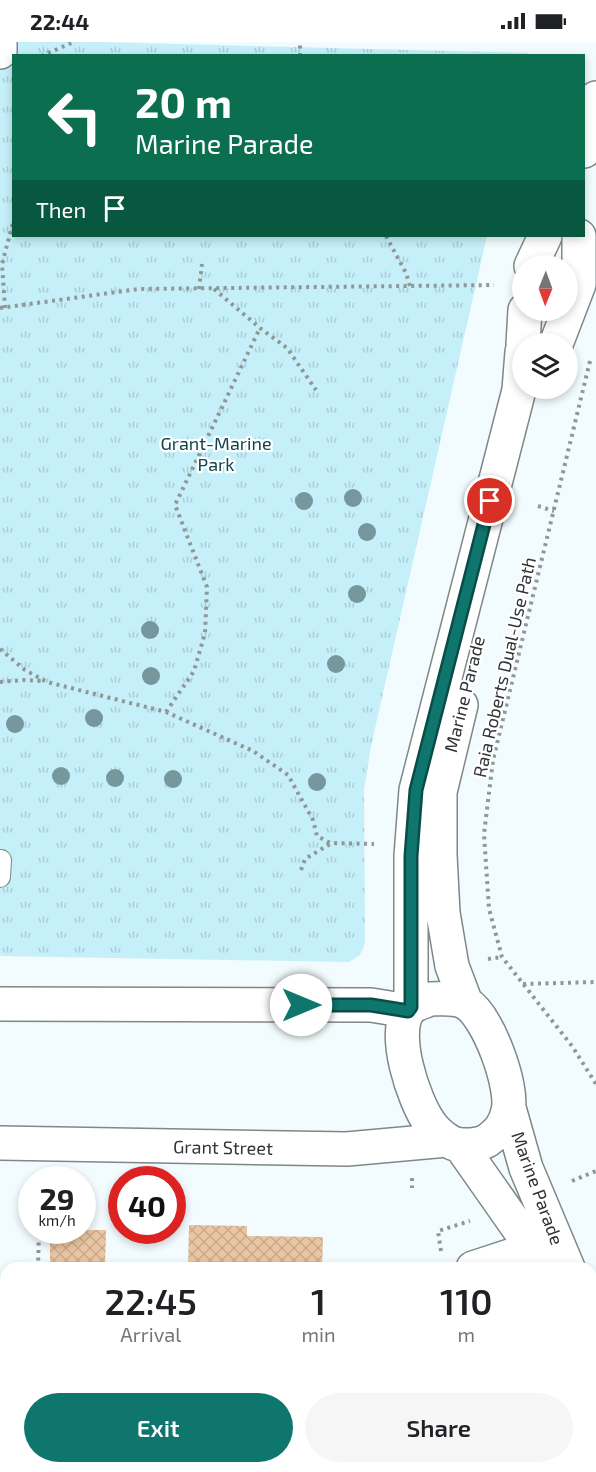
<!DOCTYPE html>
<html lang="en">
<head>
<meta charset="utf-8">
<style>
	body { margin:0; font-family:"Exo 2",sans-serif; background:#f6f6f6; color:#202124; height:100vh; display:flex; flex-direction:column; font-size:22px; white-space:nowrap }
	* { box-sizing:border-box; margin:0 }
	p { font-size:20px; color:#757577 }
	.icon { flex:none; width:33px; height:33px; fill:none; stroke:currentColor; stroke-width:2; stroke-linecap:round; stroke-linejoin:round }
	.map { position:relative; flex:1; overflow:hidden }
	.sheet { position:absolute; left:0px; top:1220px; width:597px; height:212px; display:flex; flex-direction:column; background:#fff; border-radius:18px 18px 0 0; box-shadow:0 3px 9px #0003 }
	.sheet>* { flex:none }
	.guide { position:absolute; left:12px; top:12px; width:573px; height:183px; border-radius:0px; box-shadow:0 3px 9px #0003; background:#0b6e4f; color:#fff; overflow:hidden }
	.needle { width:39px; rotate:181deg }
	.buttons { position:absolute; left:512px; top:213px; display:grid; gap:12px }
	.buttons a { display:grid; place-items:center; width:66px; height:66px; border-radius:50%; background:#fff; box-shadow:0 3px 9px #0003; font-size:30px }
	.speed { position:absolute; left:18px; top:1124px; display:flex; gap:12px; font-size:30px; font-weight:700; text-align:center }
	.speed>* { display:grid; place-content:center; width:78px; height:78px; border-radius:50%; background:#fff; box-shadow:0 3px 9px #0003; line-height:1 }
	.speed small { font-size:15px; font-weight:400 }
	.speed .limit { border:9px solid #d22; background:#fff; color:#111 }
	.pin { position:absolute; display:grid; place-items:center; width:51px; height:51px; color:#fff; margin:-26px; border:3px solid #fff; border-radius:50%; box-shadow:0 2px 6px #0007 }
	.me { position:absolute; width:66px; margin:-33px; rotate:90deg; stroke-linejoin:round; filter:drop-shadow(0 0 4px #0008) }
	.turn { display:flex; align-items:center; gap:21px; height:126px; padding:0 24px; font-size:27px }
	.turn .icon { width:78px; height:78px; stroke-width:2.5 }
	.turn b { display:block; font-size:42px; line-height:51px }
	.then { display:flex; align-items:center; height:57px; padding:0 24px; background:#0003; gap:12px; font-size:22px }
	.eta { display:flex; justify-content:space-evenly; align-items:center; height:102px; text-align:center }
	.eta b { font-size:36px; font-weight:600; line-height:42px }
	.action { display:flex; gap:12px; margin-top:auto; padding:12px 24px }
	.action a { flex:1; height:69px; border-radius:36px; background:#0f766e; color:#fff; font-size:24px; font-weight:600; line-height:69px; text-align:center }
	.action a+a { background:#f6f6f6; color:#202124 }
	.status { display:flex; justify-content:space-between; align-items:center; height:42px; padding:0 30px; background:#fff; direction:ltr }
	.status svg { height:16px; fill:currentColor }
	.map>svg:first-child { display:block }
	.park { fill:url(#park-tufts) }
	.building { fill:url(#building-cross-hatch) }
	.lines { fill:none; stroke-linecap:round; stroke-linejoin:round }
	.service-casing { stroke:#7f8789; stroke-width:22 }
	.minor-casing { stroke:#7f8789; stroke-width:36 }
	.tertiary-casing { stroke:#7f8789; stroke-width:36 }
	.path { stroke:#919798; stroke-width:4; stroke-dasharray:3 4.5; stroke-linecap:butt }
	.service { stroke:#fff; stroke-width:20 }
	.minor { stroke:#fff; stroke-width:33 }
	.tertiary { stroke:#fff; stroke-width:33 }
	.tree { fill:#76979d }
	.route-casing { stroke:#0a4d48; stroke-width:15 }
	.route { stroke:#0f766e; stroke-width:10 }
	.labels { text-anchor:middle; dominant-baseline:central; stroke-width:4.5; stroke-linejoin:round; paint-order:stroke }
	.park-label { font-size:18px; fill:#10454f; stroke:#fff }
	.street-label { font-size:18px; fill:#313435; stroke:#fff }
</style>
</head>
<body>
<div class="status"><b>22:44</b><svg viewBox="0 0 49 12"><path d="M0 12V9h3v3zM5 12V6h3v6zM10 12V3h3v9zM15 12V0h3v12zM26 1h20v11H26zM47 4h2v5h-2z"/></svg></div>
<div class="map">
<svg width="596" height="1430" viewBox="0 0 596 1430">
	<defs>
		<pattern id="park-tufts" width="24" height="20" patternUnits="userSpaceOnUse" patternTransform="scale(1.5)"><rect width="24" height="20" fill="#c5f0f9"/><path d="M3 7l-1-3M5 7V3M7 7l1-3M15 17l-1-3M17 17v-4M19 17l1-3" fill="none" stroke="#aaced6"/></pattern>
		<pattern id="building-cross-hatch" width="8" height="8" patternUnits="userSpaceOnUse" patternTransform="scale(1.5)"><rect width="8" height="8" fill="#eac5a1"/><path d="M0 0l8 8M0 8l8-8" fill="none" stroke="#c9aa8b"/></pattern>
	</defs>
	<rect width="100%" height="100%" fill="#f2fbfd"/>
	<!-- park -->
	<path class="park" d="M0,0H101L528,11V14H14V194H487L371,704L364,748L365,901L360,913L349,920L0,914Z"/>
	<!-- building -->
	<path class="building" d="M189,1183L247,1184V1194L323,1195L322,1226H188Z
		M50,1188H106L105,1226H50Z"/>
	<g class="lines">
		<defs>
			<path id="service" d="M0,835L1,818
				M0,1369H6"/>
			<path id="minor" d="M0,10V0
				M473,1226L556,1199
				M461,1425V1430"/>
			<path id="tertiary" d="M584,109L596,56
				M531,224L545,194
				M523,302L525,268
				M556,302L579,242V194
				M461,663L440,750V813L443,871L452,924L466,961
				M430,957C441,957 456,955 466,961C488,974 514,1045 508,1069C505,1083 499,1090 488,1098C482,1102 478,1102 471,1103C463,1103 456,1104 449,1099C442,1095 433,1087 429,1080C414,1059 390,989 410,967C414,962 424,960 430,957Z
				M0,962L371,963L408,969
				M411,965V814L416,748L519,348L522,310
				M509,1066L526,1126L568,1226
				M0,1101L347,1107L447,1098
				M460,1103L533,1207L540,1226
				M591,1276L596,1287
				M591,1351L596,1364"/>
		</defs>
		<!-- service casing -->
		<use href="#service" class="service-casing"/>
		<!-- minor casing -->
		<use href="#minor" class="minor-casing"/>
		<!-- tertiary casing -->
		<use href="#tertiary" class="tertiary-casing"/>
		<!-- path -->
		<path class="path" d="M41,14L74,0
			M300,14V0
			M386,194L406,231L410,244
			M199,247L202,222
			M214,247L260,286L287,306L316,348
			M0,266L139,247L494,243
			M5,266L2,222L14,177
			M590,319L493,718L484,792L489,867L502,915L572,1004L596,1042
			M538,464L554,469
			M0,607L25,628L47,640L166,670L253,709L288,733L313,778L317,794L330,801L374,802
			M0,640L23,638L44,639
			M166,670L194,629L205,591L207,545L175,463L260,286
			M301,828L305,817L330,802
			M488,917L502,915
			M523,942L596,940
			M412,1136V1146
			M572,1139L596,1129
			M441,1209L438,1189L470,1179
			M38,1226L39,1188
			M36,1430V1425"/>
		<!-- service -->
		<use href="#service" class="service"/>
		<!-- minor -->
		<use href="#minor" class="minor"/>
		<!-- tertiary -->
		<use href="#tertiary" class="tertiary"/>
	</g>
	<!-- trees -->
	<g class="tree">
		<circle cx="353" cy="456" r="9"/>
		<circle cx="304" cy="459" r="9"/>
		<circle cx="367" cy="490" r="9"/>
		<circle cx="357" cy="552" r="9"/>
		<circle cx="150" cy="588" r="9"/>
		<circle cx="336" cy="622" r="9"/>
		<circle cx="151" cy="634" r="9"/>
		<circle cx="94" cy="676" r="9"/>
		<circle cx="15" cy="682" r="9"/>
		<circle cx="61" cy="734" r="9"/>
		<circle cx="115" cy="736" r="9"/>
		<circle cx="173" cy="737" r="9"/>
		<circle cx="317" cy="740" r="9"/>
	</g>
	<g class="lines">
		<defs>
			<path id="route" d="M301,963H371L408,969L411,965V814L416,748L490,459"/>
		</defs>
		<!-- route casing -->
		<use href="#route" class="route-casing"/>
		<!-- route -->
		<use href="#route" class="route"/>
	</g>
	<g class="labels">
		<!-- park labels -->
		<g class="park-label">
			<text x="216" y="401">Grant-Marine<tspan x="216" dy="21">Park</tspan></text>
		</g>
		<!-- street labels -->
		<g class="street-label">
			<text transform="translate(504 625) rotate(-77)">Raia Roberts Dual-Use Path</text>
			<text transform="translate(464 652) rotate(-76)">Marine Parade</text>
			<text transform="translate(223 1105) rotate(1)">Grant Street</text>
			<text transform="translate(538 1146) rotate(70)">Marine Parade</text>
		</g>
	</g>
</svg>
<div class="buttons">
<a><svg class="needle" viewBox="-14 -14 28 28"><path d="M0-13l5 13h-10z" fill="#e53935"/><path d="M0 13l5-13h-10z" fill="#757577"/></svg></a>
<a><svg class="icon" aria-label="layers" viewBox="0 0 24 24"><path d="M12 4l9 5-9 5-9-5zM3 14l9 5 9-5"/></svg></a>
</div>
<div class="speed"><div>29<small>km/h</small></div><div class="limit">40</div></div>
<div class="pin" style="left:490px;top:459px;background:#d93025"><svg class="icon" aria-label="arrive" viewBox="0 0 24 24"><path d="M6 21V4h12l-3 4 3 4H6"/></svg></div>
<svg class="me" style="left:301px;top:963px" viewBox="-20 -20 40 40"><circle r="19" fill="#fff"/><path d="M0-13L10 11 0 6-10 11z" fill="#0f766e"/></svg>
<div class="guide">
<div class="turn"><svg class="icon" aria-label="left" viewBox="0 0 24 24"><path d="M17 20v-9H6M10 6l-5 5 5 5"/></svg><div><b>20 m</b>Marine Parade</div></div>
<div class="then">Then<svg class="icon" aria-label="arrive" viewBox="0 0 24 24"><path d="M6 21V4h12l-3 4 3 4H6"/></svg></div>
</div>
<section class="sheet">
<div class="eta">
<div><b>22:45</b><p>Arrival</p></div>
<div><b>1</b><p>min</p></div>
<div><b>110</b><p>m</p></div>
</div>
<div class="action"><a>Exit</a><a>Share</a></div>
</section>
</div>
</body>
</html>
